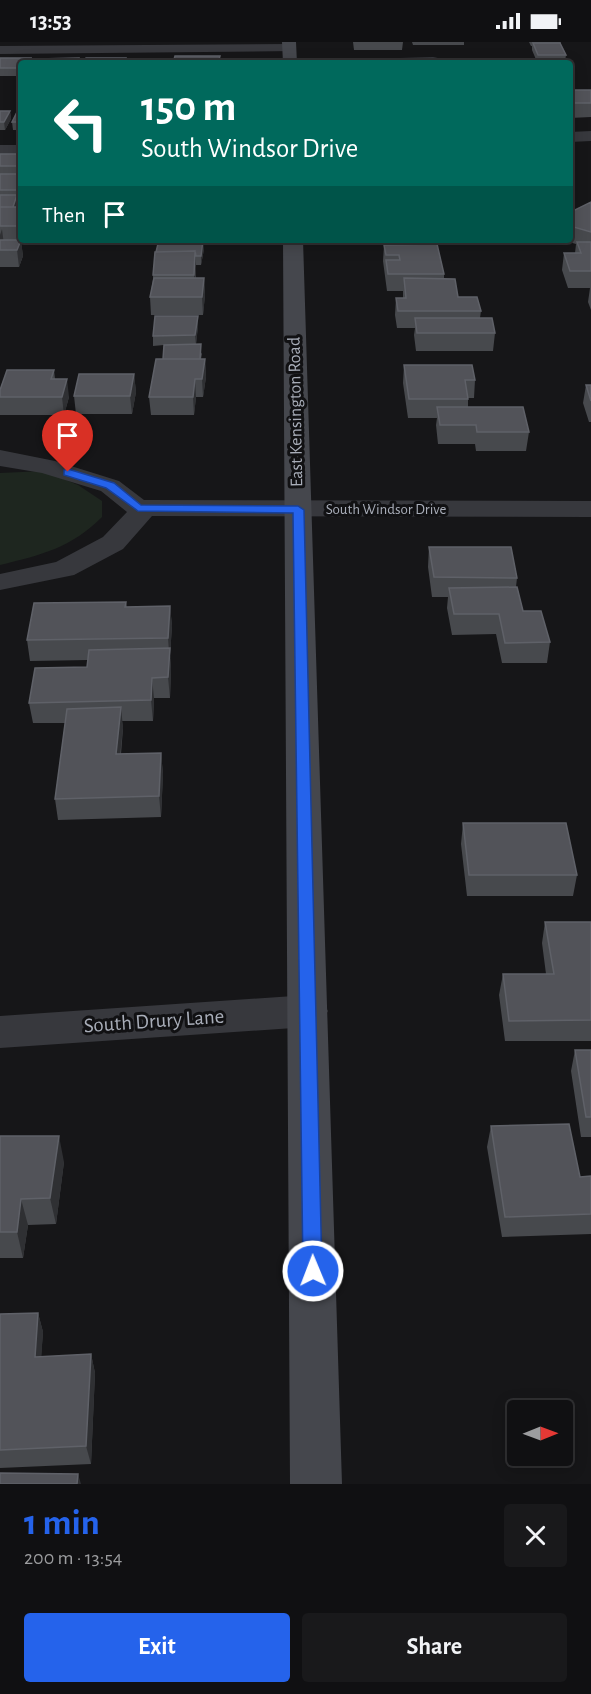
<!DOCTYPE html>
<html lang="en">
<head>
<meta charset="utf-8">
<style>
	body { margin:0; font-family:"Alegreya Sans",sans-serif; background:#19191b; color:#f1f3f6; height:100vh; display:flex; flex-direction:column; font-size:22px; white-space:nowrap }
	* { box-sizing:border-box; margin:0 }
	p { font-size:20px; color:#9c9d9f }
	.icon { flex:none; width:33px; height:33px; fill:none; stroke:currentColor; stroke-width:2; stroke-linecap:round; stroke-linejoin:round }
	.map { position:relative; height:1442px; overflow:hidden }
	.side { display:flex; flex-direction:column; background:#101012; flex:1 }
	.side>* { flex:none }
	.hud { position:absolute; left:18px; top:18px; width:555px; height:183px; border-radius:6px; box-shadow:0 3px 15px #0003,0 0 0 2px #303032; background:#00695c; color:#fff; overflow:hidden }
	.needle { width:39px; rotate:89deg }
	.tools { position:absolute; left:507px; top:1358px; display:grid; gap:12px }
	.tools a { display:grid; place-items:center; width:66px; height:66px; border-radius:6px; background:#101012; box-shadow:0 3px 15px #0003,0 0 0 2px #303032; font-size:30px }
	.pin { position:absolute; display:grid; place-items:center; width:51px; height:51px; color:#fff; margin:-62px -26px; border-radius:50% 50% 50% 0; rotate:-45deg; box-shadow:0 0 6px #0007 }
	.pin .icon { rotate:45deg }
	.me { position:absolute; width:66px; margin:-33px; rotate:359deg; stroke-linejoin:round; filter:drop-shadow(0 0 4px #0008) }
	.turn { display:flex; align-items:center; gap:21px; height:126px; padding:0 24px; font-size:27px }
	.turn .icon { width:78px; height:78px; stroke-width:2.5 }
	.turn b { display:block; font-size:42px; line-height:51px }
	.then { display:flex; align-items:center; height:57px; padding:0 24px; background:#0003; gap:12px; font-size:22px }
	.round { display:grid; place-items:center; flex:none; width:63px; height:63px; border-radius:6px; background:#19191b }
	.summary { display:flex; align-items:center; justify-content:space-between; height:102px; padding:0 24px }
	h1 { font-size:36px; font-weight:600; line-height:45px; color:#2563eb }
	.action { display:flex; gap:12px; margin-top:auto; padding:12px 24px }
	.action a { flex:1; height:69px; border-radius:6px; background:#2563eb; color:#fff; font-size:24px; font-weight:600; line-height:69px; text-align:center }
	.action a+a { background:#19191b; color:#f1f3f6 }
	.status { display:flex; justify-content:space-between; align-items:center; height:42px; padding:0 30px; background:#101012; direction:ltr }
	.status svg { height:16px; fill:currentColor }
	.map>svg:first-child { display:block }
	.green { fill:#1e261f }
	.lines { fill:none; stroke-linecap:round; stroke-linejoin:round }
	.minor { fill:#37383d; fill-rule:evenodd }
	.secondary { fill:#45474d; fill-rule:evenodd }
	.wall { fill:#47494d }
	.shaded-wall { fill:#2f3033 }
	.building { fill:#525359; stroke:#5f6168; stroke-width:1.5 }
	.route { fill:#2563eb; stroke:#184099; stroke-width:1.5 }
	.labels { text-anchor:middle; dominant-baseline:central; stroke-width:6; stroke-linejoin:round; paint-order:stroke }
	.far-street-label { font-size:15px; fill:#a8adb8; stroke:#111113 }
	.street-label { font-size:18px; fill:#a8adb8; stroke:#111113 }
	.near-street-label { font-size:21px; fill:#a8adb8; stroke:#111113 }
</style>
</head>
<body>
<div class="status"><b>13:53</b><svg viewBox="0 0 49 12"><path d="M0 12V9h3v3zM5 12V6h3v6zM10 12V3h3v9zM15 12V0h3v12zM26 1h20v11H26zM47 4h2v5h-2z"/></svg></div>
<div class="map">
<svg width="591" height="1442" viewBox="0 0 591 1442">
	<rect width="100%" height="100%" fill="#161618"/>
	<!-- green -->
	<path class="green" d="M44,429L78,443L102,459V475C71,506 41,513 0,523V431Z"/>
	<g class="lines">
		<!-- minor -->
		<path class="minor" d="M289,2L296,6L294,9L0,12V4Z
			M433,15L438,16L439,21H359L366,17Z
			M591,89V99L570,100V90Z
			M0,103H21V113H0Z
			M0,408L55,419L119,439L144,458L591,459V475L152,474L123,507L74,533L0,548V532L56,520L103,495L127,470L101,449L42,431L0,424Z
			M308,953L322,958L328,969L322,980L308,985L0,1006V974Z"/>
		<!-- secondary -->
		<path class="secondary" d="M282,0H296L297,21H283Z
			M283,198H303L342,1442H290Z"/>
	</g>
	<!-- wall -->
	<path class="wall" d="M353,0H403L402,8H354Z
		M412,0H464V3H413Z
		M529,0H561L560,2L566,13L565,20H537L532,8V4H531Z
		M0,16H31L32,21H21V34H0Z
		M570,48H591V75L570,76Z
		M0,69H10L11,77L5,88H0Z
		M21,70V88H13L12,80Z
		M0,112H21V156H18V162L17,165H21V198H26V200H21L23,214L19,225H0Z
		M591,160V268L588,260L590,246H568L562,228L564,211H575L576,202L562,198H570V168L573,169Z
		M123,198H150V201H123Z
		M384,203L444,232V237L458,255L481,269L480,276L495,291L493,309H416L414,293L415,286H397L395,273L396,256H403V249H387L383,219Z
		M204,207L201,223H196V236H204L205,253L203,273H151L150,255L153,237V233Z
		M198,274V284L196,302L202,312L201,317H205L206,335L203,355H196L194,373H151L149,355L163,317L164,303L153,304V294Z
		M404,323L475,338L474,356H468V365L529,390L526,409H476L475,402H438L436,383L437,376H408L403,341Z
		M54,328L55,337L69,355L64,373H0V348Z
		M134,332L136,350L132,372H76L74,354Z
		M586,343H591V380H589L583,361Z
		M429,505L517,536L516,545L523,569L550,600L547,621H502L496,592L452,593L447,566L448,555H432L428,525Z
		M126,560L127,565L170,564L172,584L170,613L171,627L170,656H154L153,679H122L123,686L121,712L161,711L163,732L161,775L58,778L55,757L65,681H33L29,661L87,625L88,618L30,619L27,598Z
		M463,781L577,833L573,854H467L461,802Z
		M545,880H591V999H505L499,953L503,932H546L542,901Z
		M575,1008H591V1095H581L571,1029Z
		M491,1084L580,1135L591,1134V1192L502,1195L487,1105Z
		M0,1094L64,1120L56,1182L28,1183L23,1216H0Z
		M38,1271L43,1290L41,1315L91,1312L95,1331L91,1422L0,1426V1272Z"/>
	<!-- shaded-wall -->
	<path class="shaded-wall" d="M10,69L11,77L5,88L4,80Z
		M17,153L18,162L14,174L13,165Z
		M2,187L4,203L0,208V193Z
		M21,198L23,214L19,225L17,208Z
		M203,198L204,207L201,223V214Z
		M195,209L196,226L195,249L194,233Z
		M204,236L205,253L203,273L202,255Z
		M198,274V284L196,303L195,293Z
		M205,317L206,335L203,355L202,337Z
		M134,332L136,350L132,372L130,354Z
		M67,337L69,355L64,373L62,355Z
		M195,337L196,355L194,373L193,355Z
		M170,564L172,584L170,613L171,627L170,656L168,635L169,610L168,596Z
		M152,636L154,656L153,679L151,658Z
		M121,665L123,686L118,733L116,712Z
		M161,711L163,732L161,775L159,754Z
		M59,1094L64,1120L56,1182L50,1156Z
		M21,1157L28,1183L23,1216L17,1190Z
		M38,1271L43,1290L40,1334L35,1315Z
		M91,1312L95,1331L91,1422L86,1404Z
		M78,1432L81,1442H77Z"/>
	<!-- building -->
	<path class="building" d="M533,1H560L566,13H538Z
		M175,14H220L218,21H173Z
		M0,16H31L29,21H21V26H0Z
		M79,16L78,21H37L38,17Z
		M86,16H126L125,21H84Z
		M570,48H591V61H570Z
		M0,69H10L4,80H0Z
		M17,70H21V80H12Z
		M0,112H21V124H0Z
		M0,132H21V148H0Z
		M0,153H17L13,165H0Z
		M591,160V190L570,184V168L573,169Z
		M0,165H21V184H0Z
		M0,198H21L17,208H0Z
		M159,198H203L201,214H196L195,209L156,210Z
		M577,200H591V229H570L564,211H581Z
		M437,202L444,232H388L386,218H400L399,213H386L384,203Z
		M195,209L194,233H153L155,210Z
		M154,236H204L202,255H150Z
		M404,236L455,237L458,255H477L481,269H398L396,256H406Z
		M155,274H198L195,293L153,294Z
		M415,276H492L495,291H417Z
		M201,302L200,317H163L164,303Z
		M156,317H205L202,337H195L193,355H149Z
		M404,323H472L475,338H465L468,357H409Z
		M7,328H54L51,337H67L62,355H0V348Z
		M79,332H134L130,354H74Z
		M586,343H591V359Z
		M437,365H523L529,390H477L476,383H440Z
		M429,505H511L517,536L434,535Z
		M517,545L523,569H541L550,600L505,601L499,572H454L449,546Z
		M126,560L125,565L170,564L168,596L27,598L34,561Z
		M170,606L168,635L152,636L151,658L29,661L35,626L87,625L89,608Z
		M121,665L116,712L161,711L159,754L55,757L67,667Z
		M463,781H566L577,833H469Z
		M545,880H591V978L509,979L503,932H554Z
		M575,1008H591V1075H586Z
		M569,1082L580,1135L591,1134V1172L505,1175L491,1084Z
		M0,1094H59L50,1156L21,1157L17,1190H0Z
		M38,1271L35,1315L91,1312L86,1404L0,1408V1272Z
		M0,1431L78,1432L77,1442H0Z"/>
	<!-- route -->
	<path class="route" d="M68,427L114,441L141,463L298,464L304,468L322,1229L320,1235L313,1238L306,1235L303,1229L293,471L138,469L106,446L64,433V428Z"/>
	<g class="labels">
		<!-- far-street labels -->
		<g class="far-street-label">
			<text x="386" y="467">South Windsor Drive</text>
		</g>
		<!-- street labels -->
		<g class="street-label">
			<text transform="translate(296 370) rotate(-91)">East Kensington Road</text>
		</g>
		<!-- near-street labels -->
		<g class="near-street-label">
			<text transform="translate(154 979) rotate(-4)">South Drury Lane</text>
		</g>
	</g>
</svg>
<div class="tools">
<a><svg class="needle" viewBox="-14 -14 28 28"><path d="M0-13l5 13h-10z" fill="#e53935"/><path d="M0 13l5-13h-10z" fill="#9c9d9f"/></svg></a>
</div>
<div class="pin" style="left:68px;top:430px;background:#d93025"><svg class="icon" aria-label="arrive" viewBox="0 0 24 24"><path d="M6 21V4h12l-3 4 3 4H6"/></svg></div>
<svg class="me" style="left:313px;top:1229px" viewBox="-20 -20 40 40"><circle r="17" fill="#2563eb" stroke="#fff" stroke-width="3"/><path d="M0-11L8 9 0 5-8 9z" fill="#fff"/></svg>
<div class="hud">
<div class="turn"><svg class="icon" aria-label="left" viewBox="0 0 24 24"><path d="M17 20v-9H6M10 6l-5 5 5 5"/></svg><div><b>150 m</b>South Windsor Drive</div></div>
<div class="then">Then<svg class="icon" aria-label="arrive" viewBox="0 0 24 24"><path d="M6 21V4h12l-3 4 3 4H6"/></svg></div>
</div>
</div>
<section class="side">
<div class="summary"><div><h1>1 min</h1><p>200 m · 13:54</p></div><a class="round"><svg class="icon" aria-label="close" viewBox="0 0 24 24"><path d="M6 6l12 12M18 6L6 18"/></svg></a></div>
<div class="action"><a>Exit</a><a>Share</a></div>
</section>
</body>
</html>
